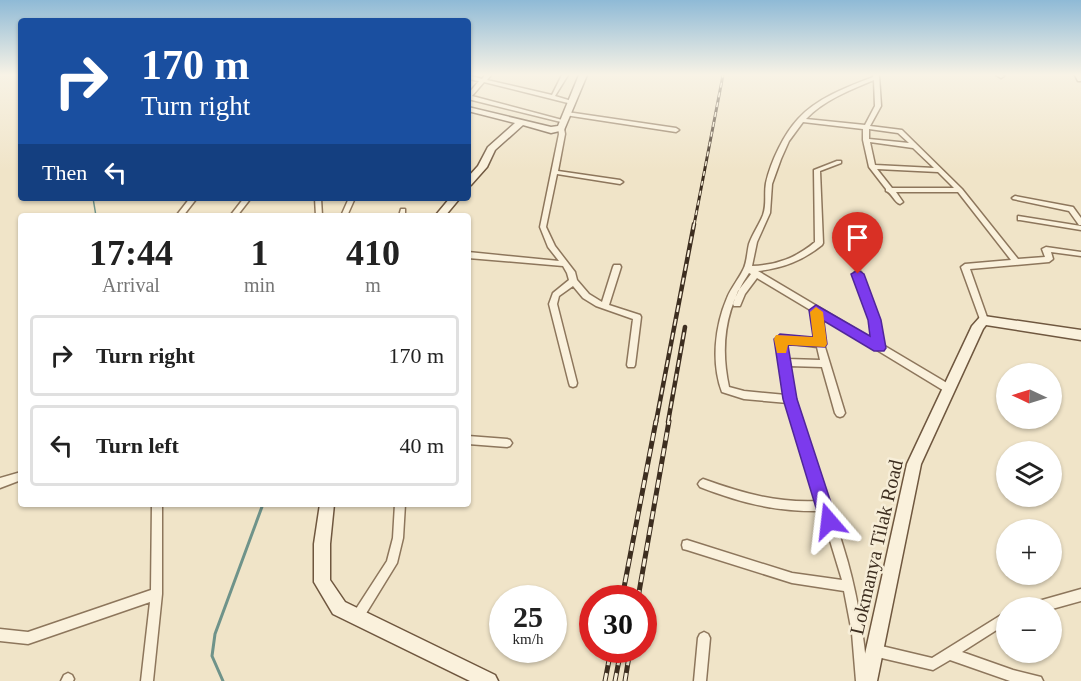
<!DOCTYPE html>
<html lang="en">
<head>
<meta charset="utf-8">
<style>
	body { margin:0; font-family:"Times New Roman",serif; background:#f6f6f6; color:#222; height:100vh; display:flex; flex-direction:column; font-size:22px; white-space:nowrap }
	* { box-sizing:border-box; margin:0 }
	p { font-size:20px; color:#767676 }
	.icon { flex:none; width:33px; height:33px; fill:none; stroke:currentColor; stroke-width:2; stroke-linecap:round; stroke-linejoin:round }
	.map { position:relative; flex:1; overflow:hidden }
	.side { position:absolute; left:18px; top:213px; width:453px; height:294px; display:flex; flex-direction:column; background:#fff; border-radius:6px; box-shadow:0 2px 4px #0004 }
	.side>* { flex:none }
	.top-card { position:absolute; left:18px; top:18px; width:453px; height:183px; border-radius:6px; box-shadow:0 2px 4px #0004; background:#1a4fa0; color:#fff; overflow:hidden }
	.needle { width:39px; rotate:274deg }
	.controls { position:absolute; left:996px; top:363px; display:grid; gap:12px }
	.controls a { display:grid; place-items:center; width:66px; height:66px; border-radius:50%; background:#fff; box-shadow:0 2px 4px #0004; font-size:30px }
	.speed { position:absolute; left:489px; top:585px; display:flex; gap:12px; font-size:30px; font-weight:700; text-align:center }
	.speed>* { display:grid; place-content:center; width:78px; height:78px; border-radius:50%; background:#fff; box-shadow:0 2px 4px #0004; line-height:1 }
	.speed small { font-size:15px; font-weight:400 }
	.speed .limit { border:9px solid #d22; background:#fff; color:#111 }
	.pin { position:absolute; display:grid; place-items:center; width:51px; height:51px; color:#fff; margin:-62px -26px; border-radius:50% 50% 50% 0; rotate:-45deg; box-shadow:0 0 6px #0007 }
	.pin .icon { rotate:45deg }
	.me { position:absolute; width:66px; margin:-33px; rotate:343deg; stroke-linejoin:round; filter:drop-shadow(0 0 4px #0008) }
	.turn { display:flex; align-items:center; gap:21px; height:126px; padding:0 24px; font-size:27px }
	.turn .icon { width:78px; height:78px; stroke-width:2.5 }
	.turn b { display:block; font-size:42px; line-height:51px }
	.then { display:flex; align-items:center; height:57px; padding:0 24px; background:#0003; gap:12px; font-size:22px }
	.eta { display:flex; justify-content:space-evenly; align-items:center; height:102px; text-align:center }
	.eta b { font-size:36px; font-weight:600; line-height:42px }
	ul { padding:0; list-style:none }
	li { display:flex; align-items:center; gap:18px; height:81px; margin:0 12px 9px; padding:0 12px; border:3px solid #e0e0e0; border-radius:6px }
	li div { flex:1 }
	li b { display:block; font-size:22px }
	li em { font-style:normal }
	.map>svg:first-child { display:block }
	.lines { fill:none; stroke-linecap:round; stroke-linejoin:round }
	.stream-far1 { stroke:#6f938a; stroke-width:1.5 }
	.stream { stroke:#6f938a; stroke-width:3 }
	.street-casing { stroke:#8d765c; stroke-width:3 }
	.secondary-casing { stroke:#6f573f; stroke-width:3 }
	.street { fill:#faf1dc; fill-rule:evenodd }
	.secondary { fill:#faf1dc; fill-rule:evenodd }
	.rail-far2-casing { stroke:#3d2e20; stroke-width:3 }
	.rail-far1-casing { stroke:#3d2e20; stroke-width:4.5 }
	.rail-casing { stroke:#3d2e20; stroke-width:5 }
	.rail-far2 { stroke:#f7eed8; stroke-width:1.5; stroke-dasharray:5; stroke-linecap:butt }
	.rail-far1 { stroke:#f7eed8; stroke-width:2; stroke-dasharray:7; stroke-linecap:butt }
	.rail { stroke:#f7eed8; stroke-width:3; stroke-dasharray:8; stroke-linecap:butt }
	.route { fill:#7c3aed; stroke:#51269a; stroke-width:1.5 }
	.slow { fill:#f59e0b }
	.labels { text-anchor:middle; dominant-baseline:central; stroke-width:5; stroke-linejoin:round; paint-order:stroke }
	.near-street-label { font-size:20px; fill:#3d2e20; stroke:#f7eed8 }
</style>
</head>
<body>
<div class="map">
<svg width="1081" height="681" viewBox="0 0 1081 681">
	<rect width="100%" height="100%" fill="#f0e4c8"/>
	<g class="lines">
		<!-- stream-far1 -->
		<path class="stream-far1" d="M93,198L96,216"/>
		<!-- stream -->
		<path class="stream" d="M223,681L212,656L215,634L263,504"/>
		<defs>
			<path id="street" d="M468,75L482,79L485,75H491L487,80L552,95L562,75H568L555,96L575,102L572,104L484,82L472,96L566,121L561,122L468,99V94L479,81L468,79Z
				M873,75H879L881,106L870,126L902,130L962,189L1018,259L1045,257L1042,249L1046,247L1081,252V256L1051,252L1053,259L1049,262L970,269L988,320L984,323L981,322L961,267L965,264L1011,260L958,192H896L903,202L900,204C894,202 892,193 886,191V189L869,167L863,140V129L803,122L789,141L781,159L772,184L770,213L757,242L752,266C777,265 796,258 815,242L814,170L837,161H841V163L820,171L823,243L822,245C802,261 783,268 758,271L874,340L871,320L854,274L855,272H861L879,320L883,345L952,386L953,389L952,392L949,393L946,392L821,316L824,344L845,413L843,416L840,417L837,416L835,413L822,367L789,366C799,428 825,486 843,546C857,590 864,635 868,681H856L852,633L844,591L792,583L687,550L683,549L682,545L683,541L687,540L792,573L842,580L821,511C777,512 741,503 700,487L698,484L700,481L703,479C742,493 776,503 818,501L800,444L788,403L744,399L722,392C711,363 715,326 727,298C731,288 738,280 743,270C747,263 747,252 749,244C753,233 759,225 763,215C767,204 764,194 766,183C771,161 784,134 798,119C817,98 847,87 873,77ZM874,80L875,106L865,125L806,119C824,100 850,90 874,80ZM869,129L898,133L909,143L869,139ZM870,142L913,148L934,168L875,165ZM877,169L938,172L954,188H892ZM749,273L751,274L738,291L733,304L734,306H740L745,294L757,278L812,311L815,340L780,336L777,337L776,339L779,362L786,395L744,391L729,387C720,346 725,308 749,273ZM785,343L817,347L820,360L787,359Z
				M996,75H1003L1004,76L1001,78Z
				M567,112L676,128L679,130L676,132L565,115V113Z
				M561,126L564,128L565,134L558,171L620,180L623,182L620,184L557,174L546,227L555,246L575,272L577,280L589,294L602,302L613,267L614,265H620L621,267L609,305L640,315L641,317L635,365L634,367H628L627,365L633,319L596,306L583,298L573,286L559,296L557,304L577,383L576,386L573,387L570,386L569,383L549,304L553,293L569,280L567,273L563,266L468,258V252L559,261L548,247L540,227L559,134L558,128Z
				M1015,196L1073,207L1081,218V225H1079L1069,211L1013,199L1012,198Z
				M190,198H197L183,216H176Z
				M244,198H251L237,216H230Z
				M315,198H321L322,216H316Z
				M349,198H355L347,216H341Z
				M401,209H405V216H399Z
				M1018,216L1081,226V230L1020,220H1018Z
				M468,436L507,439L510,440L512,443L510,446L507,447L468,444Z
				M21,472V480L0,488V478Z
				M152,504H162V594L153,681H141L150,602L28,644L0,641V629L28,632L151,590Z
				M395,504H405L403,538L397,563L362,620L358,622L354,620L352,616L354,612L387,561L393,538Z
				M1081,589V601L1052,609V608H1030L1031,604L1035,602Z
				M1006,612V624L962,652L1013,670L1041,677L1043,681H1010L950,660L933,670L873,656L869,654L867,650L869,646L873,644L932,658Z
				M704,632L708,634L710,638L706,681H694L698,638L700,634Z
				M68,673L72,675L74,679L73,681H61L64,675Z"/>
			<path id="secondary" d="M579,75H587L564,130L551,133L523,125L495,150L487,167L471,185L468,186V177L478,166L488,147L515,123L468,111V107L551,127L558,126Z
				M1075,75H1081V81H1078Z
				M450,198H460L445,216H435Z
				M984,316L1081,330V340L986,325L983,329L921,464L877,681H859L907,464L972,326L980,317Z
				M320,504H334L330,544V580L345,602L495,675L498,681H470L333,614L314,582V544Z"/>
		</defs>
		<!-- street casing -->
		<use href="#street" class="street-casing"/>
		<!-- secondary casing -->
		<use href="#secondary" class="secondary-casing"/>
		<!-- street -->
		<use href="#street" class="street"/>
		<!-- secondary -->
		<use href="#secondary" class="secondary"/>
		<defs>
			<path id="rail-far2" d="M694,225L723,75"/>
			<path id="rail-far1" d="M656,422L694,224
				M668,422L685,327"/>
			<path id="rail" d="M622,598L656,421
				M638,598L669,421
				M605,681L611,650
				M615,681L621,650
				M625,681L630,650"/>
		</defs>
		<!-- rail-far2 casing -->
		<use href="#rail-far2" class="rail-far2-casing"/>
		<!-- rail-far1 casing -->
		<use href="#rail-far1" class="rail-far1-casing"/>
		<!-- rail casing -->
		<use href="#rail" class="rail-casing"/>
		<!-- rail-far2 -->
		<use href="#rail-far2" class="rail-far2"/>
		<!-- rail-far1 -->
		<use href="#rail-far1" class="rail-far1"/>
		<!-- rail -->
		<use href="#rail" class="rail"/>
	</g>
	<!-- sky -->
	<linearGradient id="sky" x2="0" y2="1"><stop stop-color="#8fbad6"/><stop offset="0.44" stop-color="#f8f3e6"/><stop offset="1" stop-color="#f8f3e6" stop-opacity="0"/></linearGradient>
	<rect width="1081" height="170" fill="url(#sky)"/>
	<!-- route -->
	<path class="route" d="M858,270L864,274L881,320L886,348L884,351H874L824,321L827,344L825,347L788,345L797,399L837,521L835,526L829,529L823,526L820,521L783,399L774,339L780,334L813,337L809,310L816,305L870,336L868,320L851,274Z"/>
	<!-- slow -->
	<path class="slow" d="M816,307L823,312L827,344L825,347L788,345L786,353H777L774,339L776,335L813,337L810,312Z"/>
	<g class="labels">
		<!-- near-street labels -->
		<g class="near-street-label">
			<text transform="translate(876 547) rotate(-77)">Lokmanya Tilak Road</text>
		</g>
	</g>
</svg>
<div class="controls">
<a><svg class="needle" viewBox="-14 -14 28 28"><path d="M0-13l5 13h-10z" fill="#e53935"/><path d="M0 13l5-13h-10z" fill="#767676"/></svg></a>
<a><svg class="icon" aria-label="layers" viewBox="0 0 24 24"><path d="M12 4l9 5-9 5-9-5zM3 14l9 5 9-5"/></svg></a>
<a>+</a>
<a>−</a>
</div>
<div class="speed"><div>25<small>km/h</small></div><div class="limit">30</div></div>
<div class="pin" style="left:858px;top:274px;background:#d93025"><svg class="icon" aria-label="arrive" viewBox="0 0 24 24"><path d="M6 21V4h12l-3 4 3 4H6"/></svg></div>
<svg class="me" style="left:829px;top:521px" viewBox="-20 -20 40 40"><path d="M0-17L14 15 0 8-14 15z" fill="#7c3aed" stroke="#fff" stroke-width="4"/></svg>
<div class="top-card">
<div class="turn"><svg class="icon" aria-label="right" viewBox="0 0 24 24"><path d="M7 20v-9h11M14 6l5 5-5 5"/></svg><div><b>170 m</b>Turn right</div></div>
<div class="then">Then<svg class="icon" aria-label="left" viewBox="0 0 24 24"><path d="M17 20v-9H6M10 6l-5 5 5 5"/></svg></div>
</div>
<section class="side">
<div class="eta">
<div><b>17:44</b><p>Arrival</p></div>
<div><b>1</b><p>min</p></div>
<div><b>410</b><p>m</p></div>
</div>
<ul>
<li><svg class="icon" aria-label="right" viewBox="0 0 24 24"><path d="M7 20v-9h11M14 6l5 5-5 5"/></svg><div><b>Turn right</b></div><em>170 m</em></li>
<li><svg class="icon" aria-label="left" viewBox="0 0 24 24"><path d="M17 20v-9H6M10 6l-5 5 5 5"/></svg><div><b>Turn left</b></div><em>40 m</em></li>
</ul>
</section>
</div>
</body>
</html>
